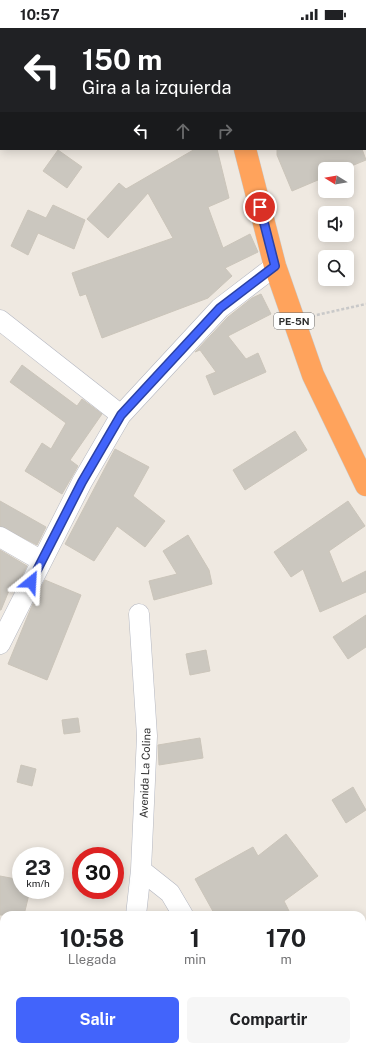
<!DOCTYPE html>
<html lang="es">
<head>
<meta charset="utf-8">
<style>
	body { margin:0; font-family:"Public Sans",sans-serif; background:#f6f6f6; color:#202124; height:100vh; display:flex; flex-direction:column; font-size:15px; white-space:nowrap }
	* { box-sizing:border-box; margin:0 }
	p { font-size:13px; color:#757577 }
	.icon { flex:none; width:22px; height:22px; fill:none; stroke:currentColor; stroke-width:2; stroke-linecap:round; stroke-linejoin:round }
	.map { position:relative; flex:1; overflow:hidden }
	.details { position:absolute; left:0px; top:883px; width:366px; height:140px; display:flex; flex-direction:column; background:#fff; border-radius:12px 12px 0 0; box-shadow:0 2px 10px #0003 }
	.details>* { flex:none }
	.banner { position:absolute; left:0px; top:0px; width:366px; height:122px; box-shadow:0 2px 10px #0003; background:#202124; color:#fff; overflow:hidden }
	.needle { width:26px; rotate:281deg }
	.tools { position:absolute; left:318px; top:134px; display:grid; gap:8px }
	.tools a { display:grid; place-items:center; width:36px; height:36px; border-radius:6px; background:#fff; box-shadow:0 2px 10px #0003; font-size:20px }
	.speed { position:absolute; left:12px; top:819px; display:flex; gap:8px; font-size:20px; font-weight:700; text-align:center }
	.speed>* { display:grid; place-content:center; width:52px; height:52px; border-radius:50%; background:#fff; box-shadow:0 2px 10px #0003; line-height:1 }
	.speed small { font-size:10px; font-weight:400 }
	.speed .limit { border:6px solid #d22; background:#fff; color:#111 }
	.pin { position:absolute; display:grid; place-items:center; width:34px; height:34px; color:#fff; margin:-17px; border:2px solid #fff; border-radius:50%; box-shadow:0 1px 4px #0007 }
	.me { position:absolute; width:44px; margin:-22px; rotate:27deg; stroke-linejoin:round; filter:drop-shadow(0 0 3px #0008) }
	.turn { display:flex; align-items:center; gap:14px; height:84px; padding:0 16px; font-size:18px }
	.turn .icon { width:52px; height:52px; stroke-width:2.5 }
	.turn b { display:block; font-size:28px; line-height:34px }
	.lanes { display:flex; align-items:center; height:38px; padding:0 16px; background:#0003; justify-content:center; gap:20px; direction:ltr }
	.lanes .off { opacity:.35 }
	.eta { display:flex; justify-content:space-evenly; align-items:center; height:68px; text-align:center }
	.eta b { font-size:24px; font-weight:700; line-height:28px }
	.cta { display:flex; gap:8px; margin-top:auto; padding:8px 16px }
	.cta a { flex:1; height:46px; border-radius:6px; background:#4264fb; color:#fff; font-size:16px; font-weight:700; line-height:46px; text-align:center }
	.cta a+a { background:#f6f6f6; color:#202124 }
	.status { display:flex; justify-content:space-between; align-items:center; height:28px; padding:0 20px; background:#fff; direction:ltr }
	.status svg { height:11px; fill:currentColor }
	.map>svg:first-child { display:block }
	.green { fill:#b6e59e }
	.building { fill:#cbc7bf; stroke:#cbc5ba }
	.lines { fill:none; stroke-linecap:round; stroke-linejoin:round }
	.street-casing { stroke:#b4b7c1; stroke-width:21 }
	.highway-casing { stroke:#c9c9c9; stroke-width:23 }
	.path { stroke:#c9c9c9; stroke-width:2.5; stroke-dasharray:3 2; stroke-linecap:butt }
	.street { stroke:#fff; stroke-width:20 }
	.highway { stroke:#ffa35c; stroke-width:22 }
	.route-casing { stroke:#2b41a3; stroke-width:10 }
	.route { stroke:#4264fb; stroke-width:7 }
	.labels { text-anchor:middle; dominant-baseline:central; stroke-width:3.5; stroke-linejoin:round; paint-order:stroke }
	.shield { fill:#fff; stroke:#6d6d6d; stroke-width:1 }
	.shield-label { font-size:10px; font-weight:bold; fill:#2e2e2e }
	.street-label { font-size:11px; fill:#2e2e2e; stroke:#fff }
</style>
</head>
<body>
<div class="status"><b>10:57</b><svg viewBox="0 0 49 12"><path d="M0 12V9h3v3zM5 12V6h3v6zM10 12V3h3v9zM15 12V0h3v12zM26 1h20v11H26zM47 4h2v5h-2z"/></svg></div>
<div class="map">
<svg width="366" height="1023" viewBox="0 0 366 1023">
	<rect width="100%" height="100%" fill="#efe9e1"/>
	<!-- green -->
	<path class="green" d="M245,0H318V1H246Z"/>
	<!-- building -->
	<path class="building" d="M195,121H217L229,170L208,179L223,220L250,206L258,224L225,240L232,248L208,270L102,310L86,266L80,268L72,245L173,210L148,165L108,210L87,191L119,155L126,161Z
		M277,121H362L366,132L344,141H325V149L292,163L277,127Z
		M58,122L82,139L67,160L43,143Z
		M53,177L85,192L74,221L38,205L28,227L11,218L28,182L46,190Z
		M261,266L271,286L228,308L246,331L258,325L266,344L214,367L206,348L216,344L200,322L195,324L228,289L252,270Z
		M22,337L77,378L82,371L102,386L70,432L78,438L62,466L25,443L42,415L51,421L66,395L10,354Z
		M295,403L307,422L245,462L233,442Z
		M115,421L149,439L133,468L165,493L145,519L117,498L94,533L65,516Z
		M0,473L46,499L37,517L0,498Z
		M348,473L365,498L329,523L342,555L366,543V564L320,584L303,541L291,549L274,524Z
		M188,507L209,542L212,556L154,572L149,553L177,546L163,523Z
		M0,522L27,538L17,557L12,555L1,582H0Z
		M45,552L81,567L47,652L8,636L31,580Z
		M366,587V619L348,631L333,609Z
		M206,622L210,643L190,647L186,626Z
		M78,690L80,704L64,706L62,692Z
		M200,710L203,730L159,737L158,717Z
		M21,737L36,741L32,758L17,754Z
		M353,759L366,782L346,795L332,772Z
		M286,806L318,848L284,873L291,887H215L195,851L253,819L258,828Z
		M0,848L21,852V862H30L24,887H0Z"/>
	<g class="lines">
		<defs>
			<path id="street" d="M25,1L26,0
				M0,32H1
				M0,292L121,387
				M0,509L42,533
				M139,586L147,708L141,842L170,865L183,887
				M0,616L82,454L121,387L220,280L275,238
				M136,887L141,842
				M192,1019V1023
				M279,1019L281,1023"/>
			<path id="highway" d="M218,0V1
				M245,121L275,238L313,347L366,457"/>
		</defs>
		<!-- street casing -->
		<use href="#street" class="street-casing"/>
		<!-- highway casing -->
		<use href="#highway" class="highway-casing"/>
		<!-- path -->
		<path class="path" d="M312,288L366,276"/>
		<!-- street -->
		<use href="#street" class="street"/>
		<!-- highway -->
		<use href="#highway" class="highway"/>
	</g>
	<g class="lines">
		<defs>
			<path id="route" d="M31,554L82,454L121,387L220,280L275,238L260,179"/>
		</defs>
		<!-- route casing -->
		<use href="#route" class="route-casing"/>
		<!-- route -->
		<use href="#route" class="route"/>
	</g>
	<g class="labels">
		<!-- shield labels -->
		<rect class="shield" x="274" y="285" width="40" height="16" rx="3"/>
		<g class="shield-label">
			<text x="294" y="293">PE-5N</text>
		</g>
		<!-- street labels -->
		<g class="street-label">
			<text transform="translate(145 745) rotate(-88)">Avenida La Colina</text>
		</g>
	</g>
</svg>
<div class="tools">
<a><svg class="needle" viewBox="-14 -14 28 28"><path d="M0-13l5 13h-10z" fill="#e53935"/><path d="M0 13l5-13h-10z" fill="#757577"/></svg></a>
<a><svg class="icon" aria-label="sound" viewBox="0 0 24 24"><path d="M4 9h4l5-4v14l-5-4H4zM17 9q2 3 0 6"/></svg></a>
<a><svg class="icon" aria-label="search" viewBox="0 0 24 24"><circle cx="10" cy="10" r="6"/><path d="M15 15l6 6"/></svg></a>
</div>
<div class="speed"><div>23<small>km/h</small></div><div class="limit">30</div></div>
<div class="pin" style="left:260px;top:179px;background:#d93025"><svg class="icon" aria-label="arrive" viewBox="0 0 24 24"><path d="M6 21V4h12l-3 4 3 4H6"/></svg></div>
<svg class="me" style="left:31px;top:554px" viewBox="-20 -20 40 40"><path d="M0-17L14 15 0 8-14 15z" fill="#4264fb" stroke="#fff" stroke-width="4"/></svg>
<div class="banner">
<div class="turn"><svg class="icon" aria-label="left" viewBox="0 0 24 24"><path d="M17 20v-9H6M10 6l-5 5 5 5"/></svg><div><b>150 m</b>Gira a la izquierda</div></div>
<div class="lanes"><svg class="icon" aria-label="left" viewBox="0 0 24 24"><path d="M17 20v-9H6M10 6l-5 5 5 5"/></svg><svg class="icon off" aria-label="ahead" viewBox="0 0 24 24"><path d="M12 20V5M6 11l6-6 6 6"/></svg><svg class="icon off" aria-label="right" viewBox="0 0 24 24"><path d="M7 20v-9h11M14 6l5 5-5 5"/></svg></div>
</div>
<section class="details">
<div class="eta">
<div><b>10:58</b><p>Llegada</p></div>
<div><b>1</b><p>min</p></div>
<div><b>170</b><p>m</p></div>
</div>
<div class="cta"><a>Salir</a><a>Compartir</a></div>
</section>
</div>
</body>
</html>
